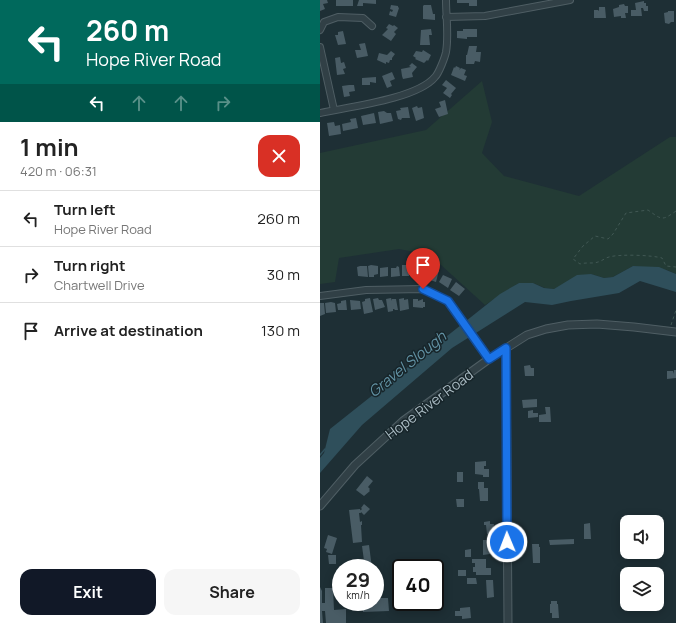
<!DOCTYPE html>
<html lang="en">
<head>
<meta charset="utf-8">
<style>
	body { margin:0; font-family:Manrope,sans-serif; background:#f6f6f6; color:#222; height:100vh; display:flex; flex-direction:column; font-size:15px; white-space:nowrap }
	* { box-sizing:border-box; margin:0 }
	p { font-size:13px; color:#767676 }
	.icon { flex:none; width:22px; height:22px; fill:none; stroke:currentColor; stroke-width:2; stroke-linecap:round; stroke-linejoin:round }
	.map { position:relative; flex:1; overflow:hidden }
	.panel { display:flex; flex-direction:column; background:#fff; width:320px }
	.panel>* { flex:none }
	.hud { background:#00695c; color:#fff; overflow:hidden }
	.buttons { position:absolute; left:300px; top:515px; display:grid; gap:8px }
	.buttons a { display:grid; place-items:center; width:44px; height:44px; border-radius:8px; background:#fff; box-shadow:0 2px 10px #0003; font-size:20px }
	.speed { position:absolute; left:12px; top:559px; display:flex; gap:8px; font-size:20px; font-weight:700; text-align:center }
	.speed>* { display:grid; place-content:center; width:52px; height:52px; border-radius:50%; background:#fff; box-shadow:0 2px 10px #0003; line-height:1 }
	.speed small { font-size:10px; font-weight:400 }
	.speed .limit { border:2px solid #111; border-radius:6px; background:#fff; color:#111 }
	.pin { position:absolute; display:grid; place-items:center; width:34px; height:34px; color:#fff; margin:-41px -17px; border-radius:50% 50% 50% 0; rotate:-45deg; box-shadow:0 0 4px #0007 }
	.pin .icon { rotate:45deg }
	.me { position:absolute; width:44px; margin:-22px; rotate:359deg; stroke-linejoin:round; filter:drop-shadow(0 0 3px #0008) }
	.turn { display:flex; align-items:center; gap:14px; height:84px; padding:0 20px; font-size:18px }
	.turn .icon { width:52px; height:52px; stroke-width:2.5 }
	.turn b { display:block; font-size:28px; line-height:34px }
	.lanes { display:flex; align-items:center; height:38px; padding:0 20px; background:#0003; justify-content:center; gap:20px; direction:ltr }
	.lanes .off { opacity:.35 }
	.round { display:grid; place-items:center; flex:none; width:42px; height:42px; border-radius:12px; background:#f6f6f6 }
	.headline { display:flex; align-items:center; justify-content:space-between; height:68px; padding:0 20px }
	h1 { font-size:24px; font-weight:700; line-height:30px }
	.cta { display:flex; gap:8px; margin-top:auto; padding:8px 20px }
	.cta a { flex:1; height:46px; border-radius:12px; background:#111827; color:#fff; font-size:16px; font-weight:700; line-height:46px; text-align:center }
	.cta a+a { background:#f6f6f6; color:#222 }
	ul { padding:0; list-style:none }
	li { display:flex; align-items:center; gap:12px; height:56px; padding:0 20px; border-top:1px solid #e0e0e0 }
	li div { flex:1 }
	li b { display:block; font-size:15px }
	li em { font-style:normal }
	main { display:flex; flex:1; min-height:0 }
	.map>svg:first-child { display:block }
	.green { fill:#233b35 }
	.water { fill:#2f4f5b }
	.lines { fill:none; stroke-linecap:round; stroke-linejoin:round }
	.stream { stroke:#2f4f5b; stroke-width:1.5 }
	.building { fill:#495c65 }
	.minor-casing { stroke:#4f5e64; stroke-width:8 }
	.tertiary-casing { stroke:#4f5e64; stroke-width:9 }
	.path { stroke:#415854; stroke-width:1; stroke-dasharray:3 3; stroke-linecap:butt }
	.minor { stroke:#314046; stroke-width:6 }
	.tertiary { stroke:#314046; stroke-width:7 }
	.route-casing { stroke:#114b97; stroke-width:10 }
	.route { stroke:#1a73e8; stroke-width:7 }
	.labels { text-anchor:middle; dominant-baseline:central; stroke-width:3; stroke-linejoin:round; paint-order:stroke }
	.street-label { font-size:14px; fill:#abbcc4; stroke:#17252a }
	.water-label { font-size:15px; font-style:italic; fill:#6292a4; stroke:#17252a }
</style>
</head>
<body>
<main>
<section class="panel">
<div class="hud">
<div class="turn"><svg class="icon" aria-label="left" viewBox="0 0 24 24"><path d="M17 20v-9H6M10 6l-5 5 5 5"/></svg><div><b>260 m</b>Hope River Road</div></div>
<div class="lanes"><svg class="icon" aria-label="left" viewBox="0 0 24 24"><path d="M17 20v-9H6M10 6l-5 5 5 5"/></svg><svg class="icon off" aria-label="ahead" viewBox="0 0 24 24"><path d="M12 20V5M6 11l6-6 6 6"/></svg><svg class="icon off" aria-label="ahead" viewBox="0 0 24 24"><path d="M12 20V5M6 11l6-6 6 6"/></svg><svg class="icon off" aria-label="right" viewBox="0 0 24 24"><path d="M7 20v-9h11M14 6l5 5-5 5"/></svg></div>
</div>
<div class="headline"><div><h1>1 min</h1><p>420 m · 06:31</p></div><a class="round" style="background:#d93025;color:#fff"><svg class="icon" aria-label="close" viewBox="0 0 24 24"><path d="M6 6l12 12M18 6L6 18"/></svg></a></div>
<ul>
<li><svg class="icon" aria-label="left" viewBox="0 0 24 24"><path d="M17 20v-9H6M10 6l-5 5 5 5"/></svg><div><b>Turn left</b><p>Hope River Road</p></div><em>260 m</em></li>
<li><svg class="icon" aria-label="right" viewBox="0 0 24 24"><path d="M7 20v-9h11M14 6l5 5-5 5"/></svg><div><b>Turn right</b><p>Chartwell Drive</p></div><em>30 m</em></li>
<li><svg class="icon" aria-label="arrive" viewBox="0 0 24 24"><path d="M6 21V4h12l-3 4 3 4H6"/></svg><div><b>Arrive at destination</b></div><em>130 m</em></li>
</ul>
<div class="cta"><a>Exit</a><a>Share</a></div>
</section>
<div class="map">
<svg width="356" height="623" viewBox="0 0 356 623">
	<rect width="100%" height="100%" fill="#1e2f35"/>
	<!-- green -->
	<path class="green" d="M162,81L172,122L162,153L184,176L259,196L350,137H356V274L347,270L313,266L293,277L284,278L271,274L234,289L225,288L213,283H199L165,305L110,255L79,249L19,258L15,282L0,284V153L106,130Z"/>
	<!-- water -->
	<path class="water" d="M313,266L339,267L356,274V292L320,281L299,293L251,301L232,305L205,302L132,348L42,425L0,473V458L4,453L10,429L180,294L199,283H213L224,288L234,289L257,275L271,274L284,278L293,277Z"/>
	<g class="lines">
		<!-- stream -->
		<path class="stream" d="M0,455L5,449"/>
	</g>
	<!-- building -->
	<path class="building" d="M0,0H7L8,3L3,4L5,9L0,11Z
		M16,0H33V6H16Z
		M39,0H56V4L43,3V6H37Z
		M137,0H157V6H149V3H137Z
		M324,1V3H326V6H328V11H324L323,8H321L322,16H311V10H316L315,3Z
		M304,4L305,6H308V13H305L306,18H301V16L294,17L293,9L299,7V5Z
		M71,5L78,6V7L79,8L76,17L69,15L70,11L72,12L73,10L70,9Z
		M104,5H111L113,14H115V20L103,19V6Z
		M279,7H285L286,18H274V10H278L279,11Z
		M348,11H354V22H351L349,24L345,23L344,13L348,12Z
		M69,24L73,26L74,25L78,28L74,32L76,34L71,41L62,35L68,29L66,28Z
		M111,29L112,35H109L110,45H100L101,30Z
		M143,29H157V37H147V39L137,38V31H143Z
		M23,31L26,44L18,45L15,35H18V32Z
		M45,43L48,56L37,58L35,50H41L39,44Z
		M149,46H157L156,52H161L160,62L155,61L154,64H146V55H147Z
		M103,50L111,55L108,61L107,60L104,63L95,59L96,58L93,56L96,51L102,52Z
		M71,51L75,54L72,58V60H70L69,63L66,62V64L57,60L59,53L67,55Z
		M20,57L21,63L24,62L26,68L23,69L25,74L17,75L15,58Z
		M92,63L97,67L92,73L93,77L83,79L82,76L81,69L91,67L89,66Z
		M136,66L140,68L139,70L141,68L146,70L144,75L147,76L145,81L131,75L134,67L135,68Z
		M72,72L75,79L70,81L72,86L67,88L62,76Z
		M56,77V83L50,82V85H42V78Z
		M126,80L136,88L131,94L132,95L130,98L123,93L127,88L122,85Z
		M29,85H34L35,91L29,92L30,96L24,97L22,86Z
		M125,100L128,114L119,117L115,109L121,107L119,102Z
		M97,106L98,108L102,107L104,118L96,121L92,108Z
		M88,107L90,118H82L81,120L78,119L76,111L81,110L80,108Z
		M64,111L67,113H71L73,121L60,124L58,112Z
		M54,113L56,123L43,125L41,116Z
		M36,118L38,128L23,131L22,124L31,122L30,119Z
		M14,122L15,126L20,125L21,134L9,136L7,123Z
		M100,264L106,265L105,277L95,276L96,266H99Z
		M51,265L58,266V274L54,275V277H49L48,266Z
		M82,265H91L92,275H89V276H82Z
		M110,265L119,270L116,282L110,280L111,277L106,276Z
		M40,266H47L48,277L38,276L37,267Z
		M77,266L79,267L80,276L71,277V268H76Z
		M68,267V276L60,277V268Z
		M123,275L132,279L128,288L119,282Z
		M136,282L145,289L139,296L130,290Z
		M50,298L53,312L44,314L42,302L45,301V299Z
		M58,298L59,300H62L65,307L55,310L53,299Z
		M71,298L72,301V299H76L78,310H75L74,309H73V311L68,312L66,299Z
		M84,298V300L88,299L89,309L80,311L79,299Z
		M93,299H98V301L103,299V302H105V307H103V308L93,307Z
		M26,300L27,310H18L17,304L21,303V301Z
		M30,300L40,301L41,309L31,310Z
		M11,302L15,303L16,312L6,313L5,303Z
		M0,303H4L5,314L0,316Z
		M210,365L211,368H214V376H205L204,366Z
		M354,370H356V378L347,379V371H353L354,374Z
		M217,399V407L203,408L202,400Z
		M225,407H230L231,422H219V415L226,414Z
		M213,410V413H218V417L208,418V411Z
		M166,461V466H164V469H169V477H163V475L155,474V462Z
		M137,472H143V482H137Z
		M47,476L53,481L48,487L50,489L49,490L50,491L44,496L36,490Z
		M158,482H164V488H168V501H160L159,489H158Z
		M136,499H144V507H137Z
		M44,504L50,509L44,515L40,511L42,509L41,508Z
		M40,509L41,513H39L40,522L42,521V525H41L42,542L33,543L29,510Z
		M170,521V524H174L173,533L167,534L166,525H164V522Z
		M270,523L271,539H264V524Z
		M8,535L17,538L12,554L6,552L7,549L4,548Z
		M254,539V544L230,545L229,540Z
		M163,540H170V554L163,555Z
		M212,544H219V547H220V563H213Z
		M49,545L52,568H45L42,546Z
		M151,549V557H145V550Z
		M8,555H16V564H9Z
		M152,559H166V568H171V575H156V572H153V567H155V563H152Z
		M21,569V581H17L16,570Z
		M138,570H146V576H138Z
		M147,578H156L157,584H147Z
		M166,580H173L174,597L167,598Z
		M0,587L2,591V603H5V588H13L14,610L26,609V623H6L5,611H2L3,623H0Z
		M55,598H68L69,611L43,612V602H55Z
		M231,601H237V604H238L239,618H232V613H230V604H231Z
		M150,607L151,618L142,619V616H135V611H140V608Z"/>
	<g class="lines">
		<defs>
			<path id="minor" d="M126,17L165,16L250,0
				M0,30L4,22L18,17L43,18L52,26
				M0,47L14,110
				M0,113C28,107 97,99 115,77C119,73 125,57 126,52C129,35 126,17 126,0
				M0,296L46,290L103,289L128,301L169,359"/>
			<path id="tertiary" d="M186,348L188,623
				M0,506L35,465L83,421L169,359L207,335L226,329L248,325L277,324L314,327L356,332"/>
		</defs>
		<!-- minor casing -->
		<use href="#minor" class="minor-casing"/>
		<!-- tertiary casing -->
		<use href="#tertiary" class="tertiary-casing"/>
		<!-- path -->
		<path class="path" d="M356,211C342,221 342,220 328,210L306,213L293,234L288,239L275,236L263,246L253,259L260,264C266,262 273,264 278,262C282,261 285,258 289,257C299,254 331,255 342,258L346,266L356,267
			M351,325L356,310"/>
		<!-- minor -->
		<use href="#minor" class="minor"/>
		<!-- tertiary -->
		<use href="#tertiary" class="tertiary"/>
	</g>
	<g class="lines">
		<defs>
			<path id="route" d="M103,289L128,301L169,359L186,348L187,542"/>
		</defs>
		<!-- route casing -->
		<use href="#route" class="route-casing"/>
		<!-- route -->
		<use href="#route" class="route"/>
	</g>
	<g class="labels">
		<!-- street labels -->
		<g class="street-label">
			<text transform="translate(109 404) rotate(-37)">Hope River Road</text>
		</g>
		<!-- water labels -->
		<g class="water-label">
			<text transform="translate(87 364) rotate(-39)">Gravel Slough</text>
		</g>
	</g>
</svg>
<div class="buttons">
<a><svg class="icon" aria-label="sound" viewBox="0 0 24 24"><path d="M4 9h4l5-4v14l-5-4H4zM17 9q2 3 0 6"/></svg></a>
<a><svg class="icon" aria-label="layers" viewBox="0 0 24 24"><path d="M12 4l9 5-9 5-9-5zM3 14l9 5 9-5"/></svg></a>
</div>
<div class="speed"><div>29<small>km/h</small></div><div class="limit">40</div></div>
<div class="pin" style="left:103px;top:289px;background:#d93025"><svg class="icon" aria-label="arrive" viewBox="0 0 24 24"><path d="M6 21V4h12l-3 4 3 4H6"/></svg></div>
<svg class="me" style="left:187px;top:542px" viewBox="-20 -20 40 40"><circle r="17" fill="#1a73e8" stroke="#fff" stroke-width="3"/><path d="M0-11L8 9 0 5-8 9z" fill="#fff"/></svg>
</div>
</main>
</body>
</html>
